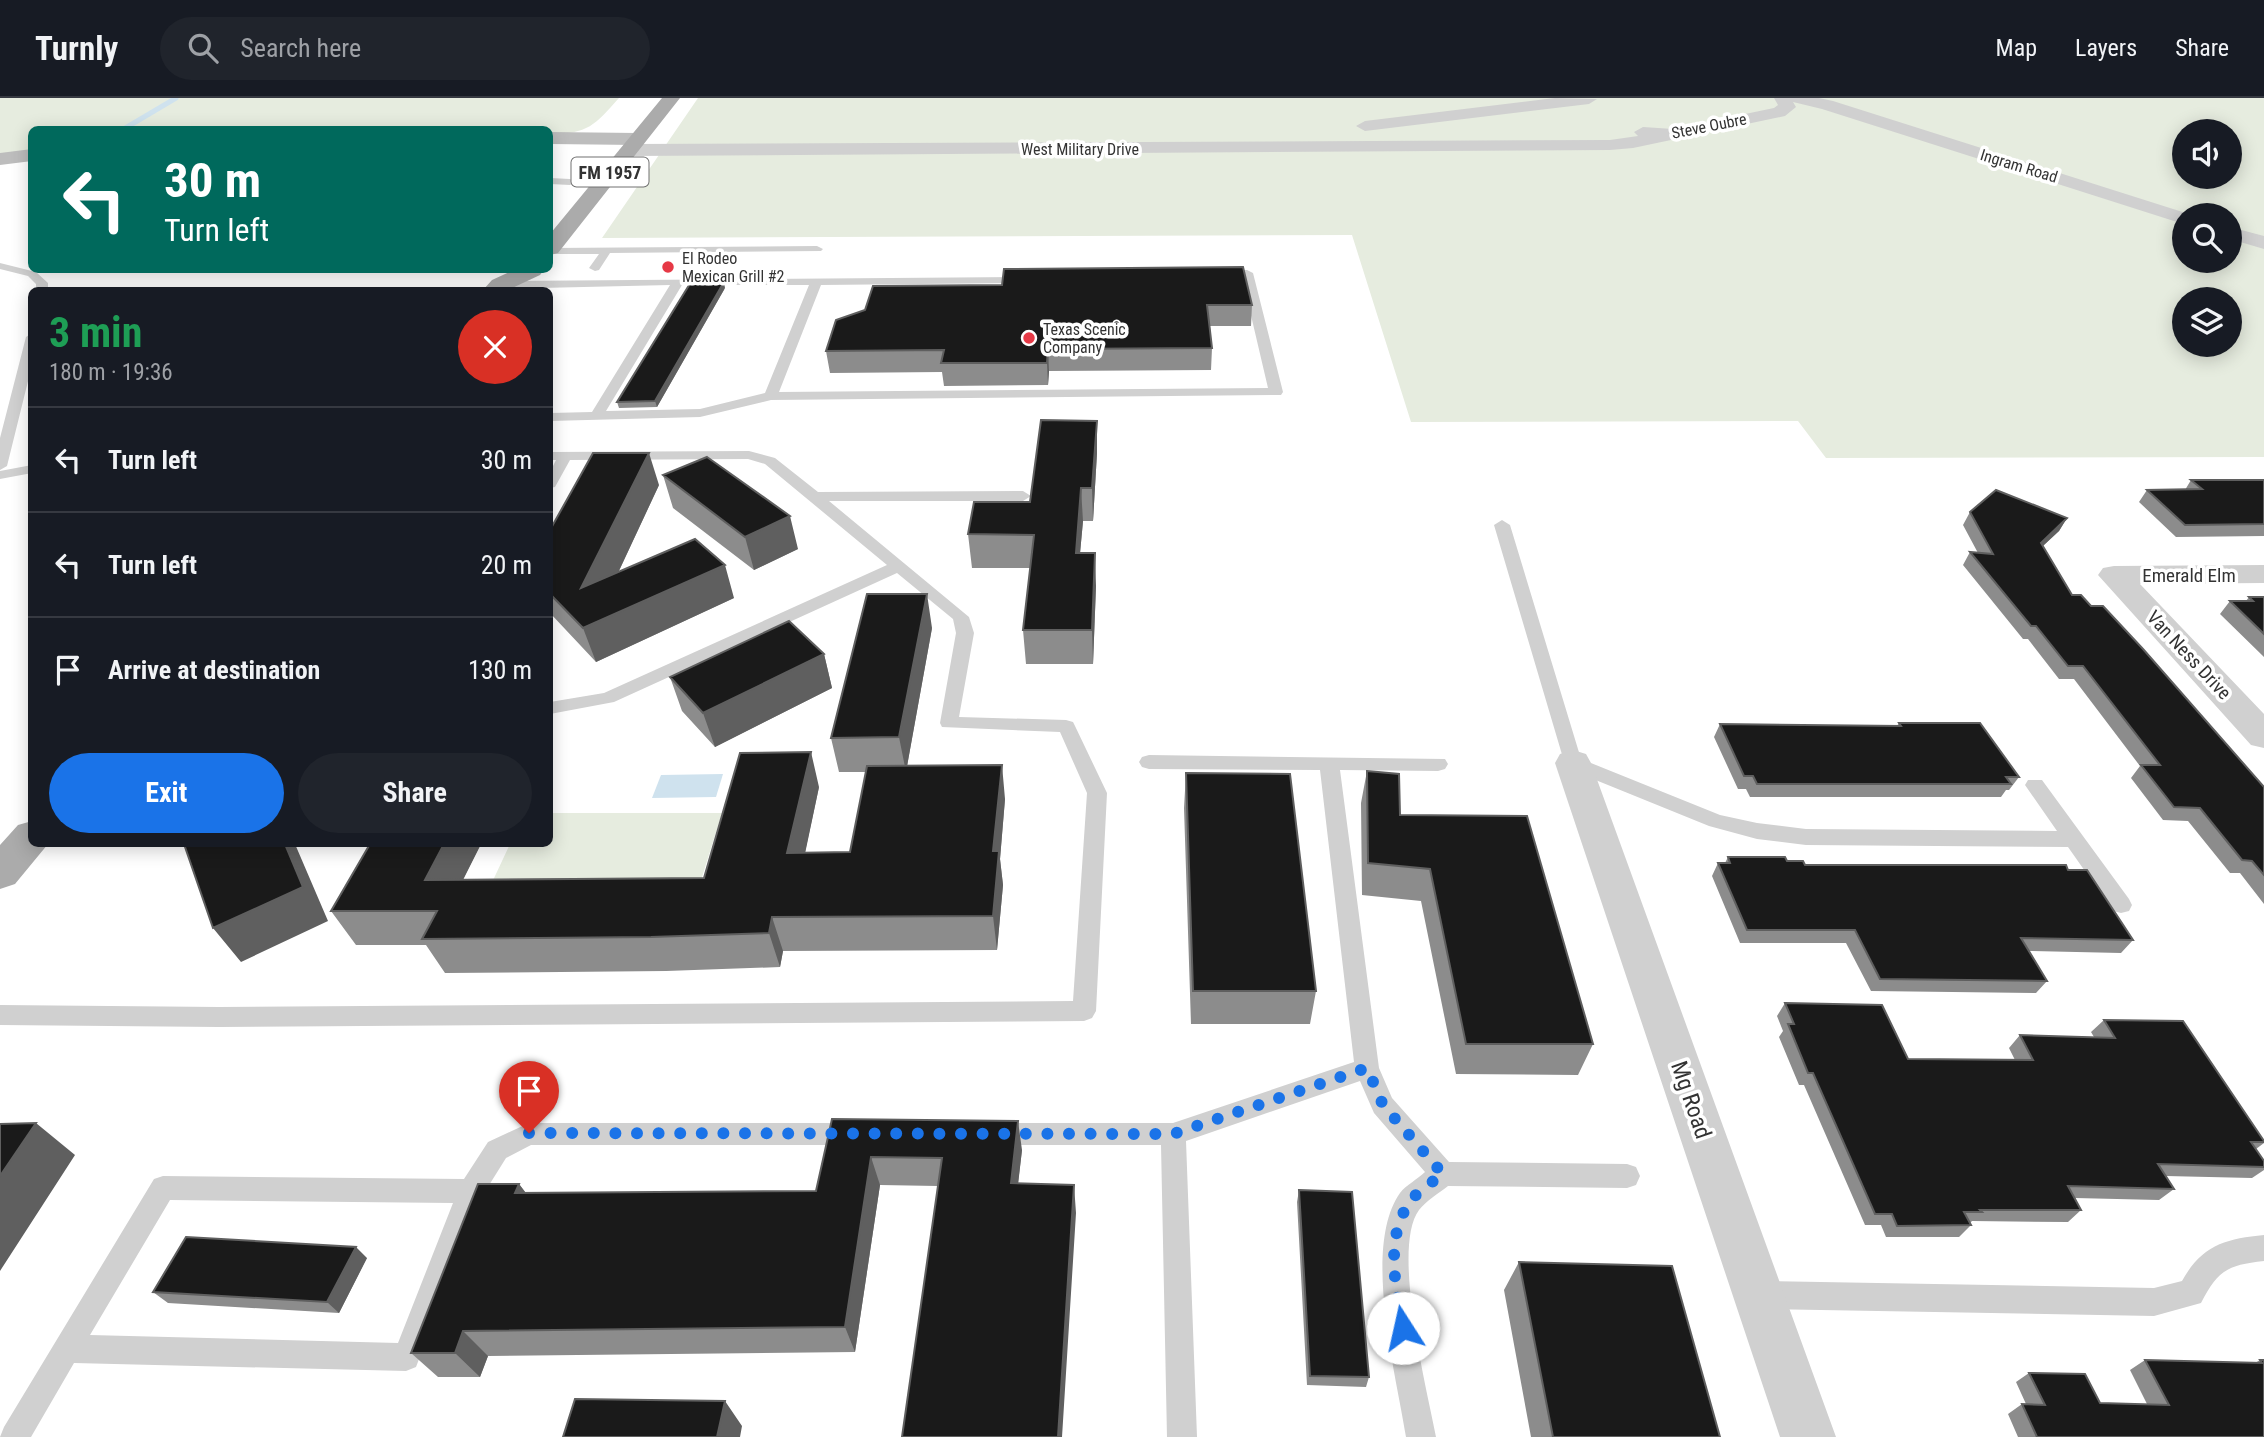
<!DOCTYPE html>
<html lang="en">
<head>
<meta charset="utf-8">
<style>
	body { margin:0; font-family:"Roboto Condensed",sans-serif; background:#20242c; color:#f1f3f6; height:100vh; display:flex; flex-direction:column; font-size:26px; white-space:nowrap }
	* { box-sizing:border-box; margin:0 }
	p { font-size:23px; color:#9ea1a6 }
	.icon { flex:none; width:38px; height:38px; fill:none; stroke:currentColor; stroke-width:2; stroke-linecap:round; stroke-linejoin:round }
	.map { position:relative; flex:1; overflow:hidden }
	.details { position:absolute; left:28px; top:189px; width:525px; height:560px; display:flex; flex-direction:column; background:#171b24; border-radius:10px; box-shadow:0 4px 18px #0003 }
	.details>* { flex:none }
	.banner { position:absolute; left:28px; top:28px; width:525px; height:147px; border-radius:10px; box-shadow:0 4px 18px #0003; background:#00695c; color:#fff; overflow:hidden }
	.buttons { position:absolute; left:2172px; top:21px; display:grid; gap:14px }
	.buttons a { display:grid; place-items:center; width:70px; height:70px; border-radius:50%; background:#171b24; box-shadow:0 4px 18px #0003; font-size:35px }
	.pin { position:absolute; display:grid; place-items:center; width:60px; height:60px; color:#fff; margin:-72px -30px; border-radius:50% 50% 50% 0; rotate:-45deg; box-shadow:0 0 7px #0007 }
	.pin .icon { rotate:45deg }
	.me { position:absolute; width:77px; margin:-38px; rotate:350deg; stroke-linejoin:round; filter:drop-shadow(0 0 5px #0008) }
	.turn { display:flex; align-items:center; gap:24px; height:147px; padding:0 21px; font-size:32px }
	.turn .icon { width:91px; height:91px; stroke-width:2.5 }
	.turn b { display:block; font-size:49px; line-height:60px }
	.round { display:grid; place-items:center; flex:none; width:74px; height:74px; border-radius:37px; background:#20242c }
	.head { display:flex; align-items:center; justify-content:space-between; height:119px; padding:0 21px }
	h1 { font-size:42px; font-weight:700; line-height:52px; color:#1e9e55 }
	.button { display:flex; gap:14px; margin-top:auto; padding:14px 21px }
	.button a { flex:1; height:80px; border-radius:42px; background:#1a73e8; color:#fff; font-size:28px; font-weight:700; line-height:80px; text-align:center }
	.button a+a { background:#20242c; color:#f1f3f6 }
	ul { padding:0; list-style:none }
	li { display:flex; align-items:center; gap:21px; height:105px; padding:0 21px; border-top:2px solid #363941 }
	li div { flex:1 }
	li b { display:block; font-size:26px }
	li em { font-style:normal }
	header { display:flex; align-items:center; gap:42px; box-sizing:border-box; height:98px; padding:0 35px; background:#171b24; border-bottom:2px solid #363941 }
	header strong { font-size:33px }
	nav { display:flex; gap:38px; margin-inline-start:auto; font-size:24px }
	.search { width:490px; height:63px; background:#20242c; display:flex; align-items:center; gap:18px; box-sizing:border-box; padding:0 24px; border-radius:38px; color:#9ea1a6; font-size:26px }
	.map>svg:first-child { display:block }
	.green { fill:#e6ecdf; fill-rule:evenodd }
	.water { fill:#cfe2ee }
	.lines { fill:none; stroke-linecap:round; stroke-linejoin:round }
	.stream { stroke:#cfe2ee; stroke-width:5 }
	.lane { fill:#d0d0d0; fill-rule:evenodd }
	.street { fill:#d0d0d0; fill-rule:evenodd }
	.secondary { fill:#bdbdbd; fill-rule:evenodd }
	.primary { fill:#ababab; fill-rule:evenodd }
	.wall { fill:#8c8c8c }
	.shaded-wall { fill:#5f5f5f }
	.building { fill:#1a1a1a; stroke:#5f5f5f; stroke-width:2 }
	.route { stroke:#1a73e8; stroke-width:12; stroke-dasharray:0 21.6 }
	.poi-dot { fill:#e63946; stroke:#fff; stroke-width:2.5 }
	.labels { text-anchor:middle; dominant-baseline:central; stroke-width:7; stroke-linejoin:round; paint-order:stroke }
	.far-street-label { font-size:16px; fill:#333; stroke:#fff }
	.far-poi-label { font-size:16px; fill:#333; stroke:#fff; text-anchor:start }
	.shield { fill:#fff; stroke:#707070; stroke-width:2 }
	.shield-label { font-size:18px; font-weight:bold; fill:#333 }
	.street-label { font-size:19px; fill:#333; stroke:#fff }
	.near-street-label { font-size:23px; fill:#333; stroke:#fff }
</style>
</head>
<body>
<header>
<strong>Turnly</strong>
<div class="search"><svg class="icon" aria-label="search" viewBox="0 0 24 24"><circle cx="10" cy="10" r="6"/><path d="M15 15l6 6"/></svg>Search here</div>
<nav><a>Map</a><a>Layers</a><a>Share</a></nav>
</header>
<div class="map">
<svg width="2264" height="1339" viewBox="0 0 2264 1339">
	<rect width="100%" height="100%" fill="#fff"/>
	<!-- green -->
	<path class="green" d="M0,0H619C595,27 588,36 550,36V32H32L31,53L0,56Z
		M698,0H2264V359L1826,360L1798,323L1411,324L1352,137L602,140ZM2184,33H2230V79H2184ZM2184,117H2230V163H2184ZM2184,201H2230V247H2184Z
		M550,715H722L698,792L488,793L510,746H550Z"/>
	<!-- water -->
	<path class="water" d="M723,676L716,699L652,700L661,677Z"/>
	<g class="lines">
		<!-- stream -->
		<path class="stream" d="M122,32L176,0"/>
		<!-- lane -->
		<path class="lane" d="M550,80L570,81L575,84L570,87L550,86Z
			M817,148L823,151L821,153L610,155L599,172L595,173L589,170L599,156H550V150Z
			M0,165L36,174L48,185V192H36V186L28,178L0,171Z
			M1247,172L1253,175L1283,294L1281,297L771,302L700,319L550,323V315L592,314L670,187L500,191L494,187L500,183L1026,179L1030,181V185L821,187L779,294L1268,290L1242,179H1221L1215,176L1221,173ZM682,187H809L765,295L700,311L606,313Z
			M32,235V267L7,368L0,372V340L26,239Z
			M749,353L775,360L818,394L1023,393L1031,398L1023,403H829L969,519L974,535L959,619L1066,622L1073,624L1075,628L1107,695L1096,913L1092,920L1084,923L219,929L0,927V907L219,909L1073,903L1087,695L1060,634L942,629L940,625L956,535L953,521L897,475L614,604L550,616V604L604,595L887,467L765,366L748,361L570,362L555,389L550,390V374L556,362H550V354Z
			M32,367V375L0,381V373Z
			M1502,422L1510,427L1581,661L1720,717L1757,725L1806,731L2057,733L2025,687L2028,682H2042L2129,801L2132,807L2129,813L2121,815L2113,813L2068,749L1806,747L1757,741L1709,728L1566,670L1494,427Z
			M1149,657L1445,661L1448,666L1445,671L1438,673L1340,672L1379,970L1392,1000L1449,1064L1627,1066L1636,1069L1640,1078L1636,1087L1627,1090L1448,1088C1439,1095 1426,1103 1419,1112C1391,1150 1427,1291 1436,1339H1406C1396,1275 1362,1149 1400,1095C1406,1087 1418,1081 1425,1074L1374,1015L1360,983L1186,1043L1197,1339H1167L1161,1047H994L985,1044L982,1036L985,1028L994,1025H1173L1354,964L1320,672L1149,671L1142,669L1139,664L1142,659Z
			M529,1025H855L864,1028L867,1036L864,1044L855,1047H531L506,1060L481,1100L416,1269L406,1273L74,1265L31,1339H0L4,1329L154,1081L163,1078L464,1081L488,1044ZM170,1102L453,1105L398,1245L90,1237Z
			M2264,1137V1163C2228,1167 2218,1172 2201,1205L2154,1218L1761,1211L1751,1207L1747,1197L1751,1187L1761,1183L2154,1190L2182,1183C2202,1147 2225,1141 2264,1137Z"/>
		<!-- street -->
		<path class="street" d="M1555,0L1597,1L1589,6L1365,33L1356,28L1365,23Z
			M1774,0H1819L1833,3L2192,117H2184V126L2177,124L1822,11L1793,4L1796,9L1785,18L1633,50L1610,52L628,58L619,52L628,46L1610,42L1638,38L1634,34L1643,29L1673,31L1774,10L1778,7Z
			M2230,129L2264,138V151L2230,141Z
			M2264,467V485L2140,486L2264,616V650L2251,647L2098,477L2103,470L2114,468Z
			M1573,652L1586,656L1591,665L1836,1339H1780L1555,665L1560,656Z"/>
		<!-- secondary -->
		<path class="secondary" d="M550,34L637,35L646,41L637,47L550,46Z
			M32,51V63L0,67V55Z"/>
		<!-- primary -->
		<path class="primary" d="M662,0H680L558,155L550,157V136Z
			M514,172H544L540,177L508,192H483L492,182Z
			M32,723V746H48L15,786L0,791V747L18,727Z"/>
	</g>
	<!-- wall -->
	<path class="wall" d="M725,190L657,309L619,310L617,304Z
		M1252,207L1251,228H1210L1212,250L1211,272L1049,273L1048,287L944,288L942,274L830,275L826,253L865,212Z
		M1097,323V355L1093,423H1083L1080,455L1096,488L1093,566H1026L1023,532L1030,470H972L968,436L1030,404Z
		M663,377L798,451L754,472L673,410Z
		M2191,382H2264V438L2176,439L2139,404L2147,392H2185Z
		M659,387L618,475L734,500L596,564L550,515V432Z
		M1970,414L2067,420L2059,433L2043,448L2072,497L2091,508L2264,689V806L2240,775H2230L2188,723L2163,722L2131,680L2140,668L2074,581H2059L2028,541H2023L1963,467L1970,454L1978,455L1963,427Z
		M2249,499H2264V559L2220,516L2230,503H2246Z
		M932,530L907,668L1005,701L1000,761L1003,787L997,852L783,853L780,869L666,873L445,875L426,847H356L331,813L370,746H481L463,781L704,780L819,689L805,754H850L866,674H839L831,640Z
		M824,556L832,590L715,649L682,613L670,579Z
		M1899,625L2019,679L2009,692H2006L2001,699H1750L1746,691H1738L1714,639L1720,626L1897,628Z
		M1367,673L1400,717L1593,946L1578,977L1456,976L1421,803L1362,797L1361,705Z
		M1186,675L1316,893L1310,926H1191L1184,710Z
		M1728,759L1787,763L1805,767L2068,772L2133,842L2121,855L2029,853L2047,883L2036,895L1871,893L1846,845H1740L1712,778L1718,765H1725Z
		M1785,905L1908,961L2015,962L2009,950L2020,937L2094,939L2091,934L2104,922L2264,1043V1045L2256,1051L2264,1063V1072L2252,1080L2166,1078L2174,1091L2159,1102L2075,1100L2081,1112L2068,1124L1972,1123L1970,1125L1971,1127L1959,1139H1886L1881,1127H1865L1804,987H1799L1779,939L1783,933L1777,918Z
		M832,1021L1022,1052L1018,1085L1076,1115L938,1088L880,1087L855,1254L488,1258L480,1279H438L411,1255L519,1086L526,1095L816,1093Z
		M1299,1092L1369,1279L1366,1289L1307,1287L1297,1104Z
		M367,1160L339,1215L168,1205L153,1194Z
		M1519,1164L1720,1339H1531L1504,1192Z
		M2145,1262L2255,1265L2260,1262H2264V1339H2018L2008,1316L2022,1306H2026L2016,1284L2029,1275L2100,1305L2147,1306L2130,1272Z"/>
	<!-- shaded-wall -->
	<path class="shaded-wall" d="M724,184L725,190L657,309L655,303Z
		M1048,251L1049,273L1048,287L1047,265Z
		M1097,323V355L1093,423L1092,390Z
		M649,355L659,387L595,524L581,490Z
		M1081,390L1083,423L1077,488L1076,455Z
		M790,418L798,451L754,472L745,439Z
		M2067,420L2059,433L2033,457L2041,445Z
		M1095,455L1096,488L1093,566L1092,532Z
		M725,467L734,500L596,564L583,530Z
		M927,496L932,530L906,674L899,639Z
		M824,556L832,590L715,649L703,615Z
		M811,654L819,689L798,789L787,755Z
		M1002,667L1005,701L1000,761L1003,787L997,852L993,818V753Z
		M285,746H295L328,823L241,864L213,830Z
		M444,746H481L446,816L425,782Z
		M772,819L783,853L780,869L769,835Z
		M1018,1023L1022,1052L1015,1113L1011,1085Z
		M36,1025L75,1057L0,1173V1078Z
		M871,1059L880,1087L855,1254L845,1229Z
		M519,1086L540,1114L515,1095Z
		M1074,1087L1076,1115L1062,1339H1058Z
		M356,1149L367,1160L339,1215L327,1204Z
		M463,1233L488,1258L480,1279L455,1255Z
		M725,1303L742,1328L740,1339H717Z"/>
	<!-- building -->
	<path class="building" d="M1243,169L1252,207H1207L1212,250L1048,251L1047,265H941L944,252L826,253L836,222L865,212L873,188L1002,187L1004,171Z
		M691,184H724L655,303L617,304Z
		M1041,322L1097,323L1092,390H1081L1076,455H1095L1092,532H1023L1034,437L968,436L974,404H1030Z
		M593,355H649L581,490L695,441L725,467L583,530L550,496V432Z
		M707,359L790,418L745,439L663,377Z
		M2191,382H2264V426L2185,427L2147,392L2202,391Z
		M1996,392L2067,420L2041,445L2072,497H2081L2091,508H2103L2143,551L2264,689V777L2252,763L2242,762L2200,710L2174,709L2141,667H2160L2083,568H2068L2036,528H2031L1970,454L1993,456L1970,414Z
		M867,496H927L899,639L831,640Z
		M2249,499H2264V536L2230,503H2253Z
		M789,523L824,556L703,615L670,579Z
		M1899,625H1980L2019,679H2006L2011,686H1757L1753,678H1744L1720,626L1901,628Z
		M811,654L787,755L850,754L867,668L1002,667L993,753H999L993,818L772,819L769,835L651,839L422,841L437,813H331L370,746H444L425,782L704,780L740,655Z
		M1367,673L1399,676L1400,717L1527,718L1593,946H1466L1430,771L1368,765Z
		M1186,675L1290,676L1316,893H1193Z
		M184,746H285L303,789L213,830Z
		M1728,759H1785L1787,763H1803L1805,767H2066L2068,772H2087L2133,842L2021,840L2047,883L1880,881L1855,832H1747L1718,765H1730Z
		M1785,905L1882,907L1908,961L2033,962L2020,937L2115,940L2104,922L2183,923L2264,1043V1044H2251L2264,1063V1069L2158,1066L2174,1091L2068,1088L2081,1112H1980L1982,1114H1964L1971,1127L1897,1128L1892,1116H1875L1813,975H1808L1788,926H1794Z
		M832,1021L1018,1023L1011,1085L1074,1087L1058,1339H902L942,1060L871,1059L845,1229L463,1233L455,1255H411L478,1086H519L515,1095L816,1093Z
		M36,1025L0,1078V1026Z
		M1299,1092L1352,1094L1369,1279L1310,1278Z
		M186,1139L356,1149L327,1204L153,1194Z
		M1519,1164L1672,1168L1720,1339H1553Z
		M2145,1262L2262,1265L2260,1262H2264V1339H2037L2022,1306L2045,1307L2029,1275L2085,1276L2100,1305L2169,1307Z
		M575,1301L725,1303L717,1339H563Z"/>
	<g class="lines">
		<!-- route -->
		<path class="route" d="M529,1035L1173,1036L1367,970L1383,1007L1443,1076C1433,1084 1417,1093 1410,1104C1384,1140 1396,1190 1403,1230"/>
	</g>
	<!-- markers -->
	<g class="poi-dot">
		<circle cx="668" cy="169" r="7"/>
		<circle cx="1029" cy="240" r="7"/>
	</g>
	<g class="labels">
		<!-- far-street labels -->
		<g class="far-street-label">
			<text transform="translate(1709 28) rotate(-11)">Steve Oubre</text>
			<text x="1080" y="51">West Military Drive</text>
			<text transform="translate(2019 68) rotate(17)">Ingram Road</text>
		</g>
		<!-- far-poi labels -->
		<g class="far-poi-label">
			<text x="682" y="160">El Rodeo<tspan x="682" dy="18">Mexican Grill #2</tspan></text>
			<text x="1043" y="231">Texas Scenic<tspan x="1043" dy="18">Company</tspan></text>
		</g>
		<!-- shield labels -->
		<rect class="shield" x="571.5" y="59.5" width="77" height="29" rx="5"/>
		<g class="shield-label">
			<text x="610" y="74">FM 1957</text>
		</g>
		<!-- street labels -->
		<g class="street-label">
			<text x="2189" y="477">Emerald Elm</text>
			<text transform="translate(2189 557) rotate(47)">Van Ness Drive</text>
		</g>
		<!-- near-street labels -->
		<g class="near-street-label">
			<text transform="translate(1691 1002) rotate(71)">Mg Road</text>
		</g>
	</g>
</svg>
<div class="buttons">
<a><svg class="icon" aria-label="sound" viewBox="0 0 24 24"><path d="M4 9h4l5-4v14l-5-4H4zM17 9q2 3 0 6"/></svg></a>
<a><svg class="icon" aria-label="search" viewBox="0 0 24 24"><circle cx="10" cy="10" r="6"/><path d="M15 15l6 6"/></svg></a>
<a><svg class="icon" aria-label="layers" viewBox="0 0 24 24"><path d="M12 4l9 5-9 5-9-5zM3 14l9 5 9-5"/></svg></a>
</div>
<div class="pin" style="left:529px;top:1035px;background:#d93025"><svg class="icon" aria-label="arrive" viewBox="0 0 24 24"><path d="M6 21V4h12l-3 4 3 4H6"/></svg></div>
<svg class="me" style="left:1403px;top:1230px" viewBox="-20 -20 40 40"><circle r="19" fill="#fff"/><path d="M0-13L10 11 0 6-10 11z" fill="#1a73e8"/></svg>
<div class="banner">
<div class="turn"><svg class="icon" aria-label="left" viewBox="0 0 24 24"><path d="M17 20v-9H6M10 6l-5 5 5 5"/></svg><div><b>30 m</b>Turn left</div></div>
</div>
<section class="details">
<div class="head"><div><h1>3 min</h1><p>180 m · 19:36</p></div><a class="round" style="background:#d93025;color:#fff"><svg class="icon" aria-label="close" viewBox="0 0 24 24"><path d="M6 6l12 12M18 6L6 18"/></svg></a></div>
<ul>
<li><svg class="icon" aria-label="left" viewBox="0 0 24 24"><path d="M17 20v-9H6M10 6l-5 5 5 5"/></svg><div><b>Turn left</b></div><em>30 m</em></li>
<li><svg class="icon" aria-label="left" viewBox="0 0 24 24"><path d="M17 20v-9H6M10 6l-5 5 5 5"/></svg><div><b>Turn left</b></div><em>20 m</em></li>
<li><svg class="icon" aria-label="arrive" viewBox="0 0 24 24"><path d="M6 21V4h12l-3 4 3 4H6"/></svg><div><b>Arrive at destination</b></div><em>130 m</em></li>
</ul>
<div class="button"><a>Exit</a><a>Share</a></div>
</section>
</div>
</body>
</html>
